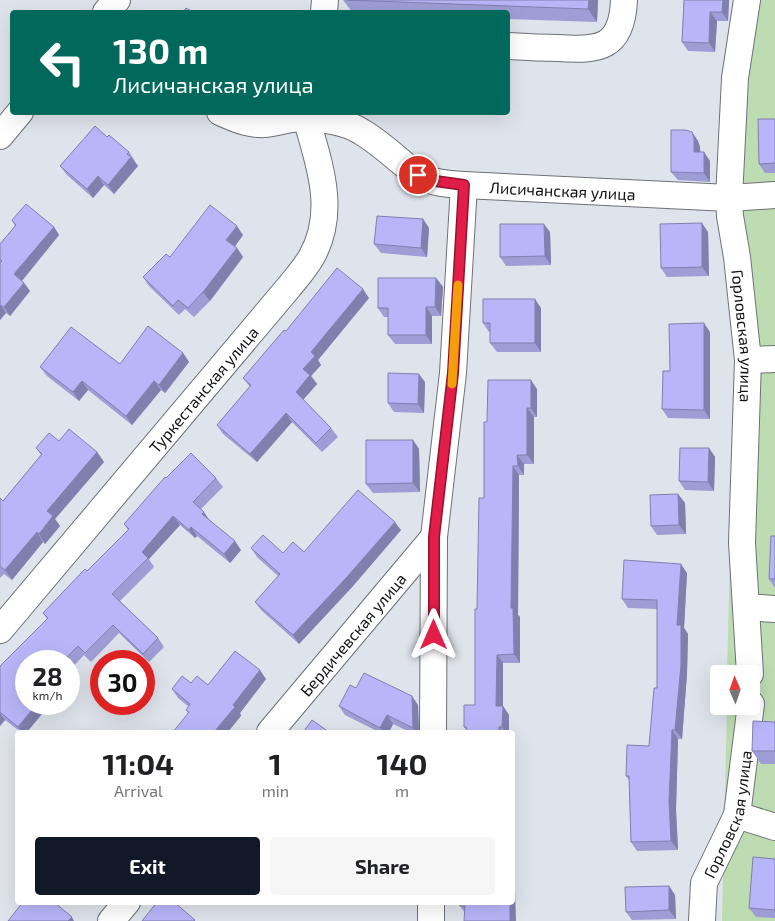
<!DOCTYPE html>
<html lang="en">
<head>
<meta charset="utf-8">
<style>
	body { margin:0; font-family:"Exo 2",sans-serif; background:#f6f6f6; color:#202124; height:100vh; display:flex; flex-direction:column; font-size:19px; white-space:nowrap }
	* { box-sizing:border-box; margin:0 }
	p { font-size:16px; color:#757577 }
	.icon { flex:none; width:28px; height:28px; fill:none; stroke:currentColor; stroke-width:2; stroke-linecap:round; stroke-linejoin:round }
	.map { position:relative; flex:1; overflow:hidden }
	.drawer { position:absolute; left:15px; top:730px; width:500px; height:175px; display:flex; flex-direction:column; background:#fff; border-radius:5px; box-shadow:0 5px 20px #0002 }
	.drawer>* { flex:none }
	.banner { position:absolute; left:10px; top:10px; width:500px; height:105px; border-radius:5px; box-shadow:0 5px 20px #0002; background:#00695c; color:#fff; overflow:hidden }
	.needle { width:32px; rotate:358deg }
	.buttons { position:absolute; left:710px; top:665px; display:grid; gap:10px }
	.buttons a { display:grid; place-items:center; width:50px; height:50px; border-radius:5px; background:#fff; box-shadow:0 5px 20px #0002; font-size:25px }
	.speed { position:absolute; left:15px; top:650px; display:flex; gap:10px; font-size:25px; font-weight:700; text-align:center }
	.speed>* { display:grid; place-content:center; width:65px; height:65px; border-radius:50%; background:#fff; box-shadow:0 5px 20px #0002; line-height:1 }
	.speed small { font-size:12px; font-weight:400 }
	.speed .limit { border:8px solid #d22; background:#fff; color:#111 }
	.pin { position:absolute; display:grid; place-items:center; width:42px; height:42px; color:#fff; margin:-21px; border:2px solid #fff; border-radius:50%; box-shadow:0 1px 5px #0007 }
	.me { position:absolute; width:55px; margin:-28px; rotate:0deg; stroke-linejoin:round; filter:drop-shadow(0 0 4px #0008) }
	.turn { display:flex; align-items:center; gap:18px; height:105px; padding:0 20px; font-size:22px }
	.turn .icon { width:65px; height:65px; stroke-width:2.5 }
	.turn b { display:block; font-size:35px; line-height:42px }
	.eta { display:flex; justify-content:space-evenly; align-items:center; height:85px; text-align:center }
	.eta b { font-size:30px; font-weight:700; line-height:35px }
	.action { display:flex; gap:10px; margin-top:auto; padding:10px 20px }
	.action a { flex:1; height:58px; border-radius:5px; background:#111827; color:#fff; font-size:20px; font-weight:700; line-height:58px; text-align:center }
	.action a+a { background:#f6f6f6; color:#202124 }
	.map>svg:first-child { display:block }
	.green { fill:#bddcb1 }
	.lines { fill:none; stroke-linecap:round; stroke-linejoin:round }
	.minor-casing { stroke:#6d7178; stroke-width:28 }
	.minor { stroke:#fff; stroke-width:26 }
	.wall { fill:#9e9dd5 }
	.shaded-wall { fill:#817fae }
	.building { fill:#b8b6f8; stroke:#817fae }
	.route-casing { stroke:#92132f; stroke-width:12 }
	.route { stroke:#e11d48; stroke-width:9 }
	.slow { stroke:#f59e0b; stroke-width:9 }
	.labels { text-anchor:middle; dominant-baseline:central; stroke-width:4; stroke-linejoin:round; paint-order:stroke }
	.street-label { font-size:16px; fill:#111215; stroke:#fff }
</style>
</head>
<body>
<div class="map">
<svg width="775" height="921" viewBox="0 0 775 921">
	<rect width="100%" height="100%" fill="#dfe3eb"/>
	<!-- green -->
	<path class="green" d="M752,0H775V921H722L727,706H751V674H727L739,190Z"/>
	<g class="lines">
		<defs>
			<g id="minor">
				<path id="s1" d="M747,0L735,78L729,198L730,216L737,257L748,360L742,543L750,674"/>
				<path d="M106,12L117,0"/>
				<path d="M324,12L325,0"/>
				<path d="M508,46C524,47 541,48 558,48C600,51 622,48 624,0"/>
				<path id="s2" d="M220,112C237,120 254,127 272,123C283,121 292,118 303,118C321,118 347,122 362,132C382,144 399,161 417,175C432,183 447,184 464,185L729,198L775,195"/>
				<path d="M0,136L20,112"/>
				<path d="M748,360L775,359"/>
				<path d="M746,607L775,609"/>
				<path id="s3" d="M0,630L289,287C297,277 306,267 312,256C337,211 319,163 306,118"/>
				<path id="s4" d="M270,732L434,537"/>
				<path d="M433,732L434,537L453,373L464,185"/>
				<path d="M737,815L775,827"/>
				<path d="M111,921L127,902"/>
				<path d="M431,921V902"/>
				<path id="s5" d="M702,921L704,883L737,815L751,704"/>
			</g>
		</defs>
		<!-- minor casing -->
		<use href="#minor" class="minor-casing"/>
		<!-- minor -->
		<use href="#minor" class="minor"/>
	</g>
	<!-- wall -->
	<path class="wall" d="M343,0H598L597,22L508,19V12H352Z
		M684,0H729L728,21H717L715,52L688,51L682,42Z
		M775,119V173H765L759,164Z
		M692,132L698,141L700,147V152L710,161V182L678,180L671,172Z
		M107,137L129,152L135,161V162L138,166L114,194L104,185L93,198L67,175L60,166Z
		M423,219L429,228L427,257L381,253L374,244Z
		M12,220L54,227L59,235L22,281L24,283L30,291L10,316L6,313L0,320V244L15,226Z
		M550,232L551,265L506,266L500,257Z
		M708,232L709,276L667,277L661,268Z
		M243,235L235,246L237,248L243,257L210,301L194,317L185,309L179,315L149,286L143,277L170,257Z
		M436,278L443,287L441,316H432V344H395L388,335V317H384L378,308Z
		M369,298L318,360L321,365L311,376L317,384L303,400L331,428L338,437L322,452L292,422L257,462L223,434L217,425L250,387L243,378L286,331Z
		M541,308V352H497L490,343V332H489L483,323Z
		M710,332V419L668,418L662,409Z
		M183,353L189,362L165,393L161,390L132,425L88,390L79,401L47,376L40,367L120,364Z
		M425,382L424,413L394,412L388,403Z
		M537,389V417H534V464H524V475H519L518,615L520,617V663H503V706L509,715V732H467L466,730L464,727L475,705L477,609L484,498L487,422Z
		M413,440L419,449L420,492L373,493L366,484Z
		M59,441L97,452L104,462L55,519L60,526L45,544L43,542L12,580L4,574L0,578V498L3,501L41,455L36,448Z
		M709,448L715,457L714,491L685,490L679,481Z
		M166,478H216L223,487L201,509L210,521L241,550L230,563L197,536L195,538L180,525L149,559L154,567L120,601L158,638L164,647L149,662L119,633L91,662L84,655L69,671V661H26V704H43L46,709L27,732H21L5,720L0,726V666L47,619L43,613L87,571L128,530L124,524Z
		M678,494L685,503L686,534L657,535L651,526Z
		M401,530L353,586L299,644L261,610L255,602L278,576L257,557L251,548L283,553L304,552Z
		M687,573L684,628L688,634L687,674L682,739H678L676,810L678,850L637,851L631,842L629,780L626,776L649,746L657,688V609L628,608L622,599Z
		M769,579H775V588Z
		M266,679L240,713L241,716L188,713L186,710L189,707L178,698L172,689L191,683L208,685Z
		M356,688L418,705L419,732H410L393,724L389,732H379L345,715L339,706Z
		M775,722V764H761L752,751Z
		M775,859V918L756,917L749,908Z
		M669,886L675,895L676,919L632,920L626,912Z
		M515,889L465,913L460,906Z"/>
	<!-- shaded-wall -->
	<path class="shaded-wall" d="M589,0H598L597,22L588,9Z
		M723,0H729L728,21L722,12Z
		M710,12L717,21L715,52L709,43Z
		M692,132L698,141L700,147L701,161L694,152Z
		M704,152L710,161V182L704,173Z
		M131,157L138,166L114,194L108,185Z
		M98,176L104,185L93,198L87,189Z
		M423,219L429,228L427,257L421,248Z
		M702,223L708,232L709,276L702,267Z
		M544,224L550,232L551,265L545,256Z
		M237,226L243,235L233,249L226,240Z
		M54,227L59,235L20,283L14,274Z
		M237,248L243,257L210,301L203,292Z
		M436,278L443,287L441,316L435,307Z
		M24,283L30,291L10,316L4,307Z
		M363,289L369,298L318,360L321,365L311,376L317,384L302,401L296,392L303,369L311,352Z
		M535,299L541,308V352L535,343Z
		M0,304L6,313L0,320Z
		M426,307L432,316V344L426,335Z
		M704,323L710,332V419L704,410Z
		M183,353L189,362L165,393L159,385Z
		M419,374L425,382L424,413L418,404Z
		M531,380L537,389V417L531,408Z
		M82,381L88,390L79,401L73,392Z
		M154,381L161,390L132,425L126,416Z
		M527,408L534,417V464L527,455Z
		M286,413L292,422L257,462L250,454Z
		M413,440L419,449L420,492L413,483Z
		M709,448L715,457L714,491L708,482Z
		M97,452L104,462L55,519L60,526L45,544L39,534L47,511Z
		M517,455L524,464V475L518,466Z
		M513,466L519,475L518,615L520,617V663L514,654L511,608Z
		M678,494L685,503L686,534L679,525Z
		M204,512L210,521L202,514Z
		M173,516L180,525L149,559L142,552Z
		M395,522L401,530L353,586L299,644L293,635Z
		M191,527L197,536L195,538L189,530Z
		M37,532L43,542L12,580L5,570Z
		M235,541L241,550L230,563L224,554Z
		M681,564L687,573L684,628L688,634L687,674L682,739L675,730L677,625Z
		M497,655L503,663V715L496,706Z
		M260,670L266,679L240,713L241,716L228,732H214L233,705Z
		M412,696L418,705L419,732H416L413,728Z
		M37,704H43L46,709L27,732H22L18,727Z
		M503,706L509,715V732H506L502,727Z
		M0,713L5,720L0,726Z
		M387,715L393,724L389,732H384L380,728Z
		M499,727L502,732H499Z
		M672,730L678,739L676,810L678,850L671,841L669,801Z
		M512,884L515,889L516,921H510V902H512Z
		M669,886L675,895L676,919L669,910Z
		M72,917L74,921H68Z"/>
	<!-- building -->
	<path class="building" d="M346,0H589L588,9Z
		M684,0H723L722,12H710L709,43L682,42Z
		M186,8L193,12H183Z
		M758,119H775V163L759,164Z
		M95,126L107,137L109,135L129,152L127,154L131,157L108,185L98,176L87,189L60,166Z
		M671,130H686L692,132L694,138V152H704V173L671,172Z
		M26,204L54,227L14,274L24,283L4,307L0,305V263L2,261L0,259V244L16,225L12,220Z
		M210,205L237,226L226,240L237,248L203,292L188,308L178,300L173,306L143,277L166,254L170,257Z
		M377,216L423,219L421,248L374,244Z
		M702,223V267L661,268L660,224Z
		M500,224H544L545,256L500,257Z
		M337,268L363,289L311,352L315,356L303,369L310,375L296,392L331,428L316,443L286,413L250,454L217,425L251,385L243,378L284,330L286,331Z
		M378,278H436L435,307H426V335H388V308H378Z
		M483,299H535V343H490V323H483Z
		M704,323V410L662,409L663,371H670L669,324Z
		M148,326L183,353L159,385L154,381L126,416L82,381L73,392L40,367L71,327L120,364Z
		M388,373L419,374L418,404L388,403Z
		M488,380H531V408H527V455H517L518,466H513L511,608H513L514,654L497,655L496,706H503L502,727H499V732H467L466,727H464V705H475V609H477L479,498H484V422H487Z
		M69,429L97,452L47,511L53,516L39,534L37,532L5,570L0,566V498L3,501L42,454L36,448L49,433L59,441Z
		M366,440H413V483L366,484Z
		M680,448H709L708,482L679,481Z
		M191,453L216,478L193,502L204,512L202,514L235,541L224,554L191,527L189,530L173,516L142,552L148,558L112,594L158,638L143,654L113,625L85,653L78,646L63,661H26V704H37L18,727L0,712V666L48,618L43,613L85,569L87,571L129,529L124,524L165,477L166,478Z
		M358,490L395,522L347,577L293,635L255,602L280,574L251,548L263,535L283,553L293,542L304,552Z
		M678,494L679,525L651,526L650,495Z
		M771,536H775V579H769Z
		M624,560L681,564L677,625H681V665L675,730H672L669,801L671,841L631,842L629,776H626L627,745L649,746L654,688H657V600L622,599Z
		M235,651L260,670L233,705L235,707L214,732H173L189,712L186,710L190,704L172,689L182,676L191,683L197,676L208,685Z
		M364,673L412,696L413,728L387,715L380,728L339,706L350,685L356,688Z
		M312,720L329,732H303Z
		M753,721L775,722V751H752Z
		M753,857L775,859V910L749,908Z
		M669,886V910L626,912L625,887Z
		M23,902H54L72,917L68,921H8Z
		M157,902H174L195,920L194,921H142Z
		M460,902H510V921H464L465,906H460Z"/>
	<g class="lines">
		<defs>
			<path id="route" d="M418,175L428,180L464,185L453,373L434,537V635"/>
		</defs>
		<!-- route casing -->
		<use href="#route" class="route-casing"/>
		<!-- route -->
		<use href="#route" class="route"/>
		<!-- slow -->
		<path class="slow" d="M452,384L458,285"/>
	</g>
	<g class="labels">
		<!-- street labels -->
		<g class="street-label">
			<text stroke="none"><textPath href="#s2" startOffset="364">Лисичанская улица</textPath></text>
			<text stroke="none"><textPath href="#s1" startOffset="338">Горловская улица</textPath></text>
			<text stroke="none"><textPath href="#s3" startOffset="315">Туркестанская улица</textPath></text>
			<text stroke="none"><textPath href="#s4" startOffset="128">Бердичевская улица</textPath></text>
			<text stroke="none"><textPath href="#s5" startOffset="112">Горловская улица</textPath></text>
		</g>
	</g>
</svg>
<div class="buttons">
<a><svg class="needle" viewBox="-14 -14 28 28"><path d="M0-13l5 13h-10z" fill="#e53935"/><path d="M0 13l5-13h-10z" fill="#757577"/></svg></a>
</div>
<div class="speed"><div>28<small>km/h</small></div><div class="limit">30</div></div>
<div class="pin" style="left:418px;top:175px;background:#d93025"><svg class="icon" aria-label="arrive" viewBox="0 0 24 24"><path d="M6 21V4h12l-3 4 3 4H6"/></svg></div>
<svg class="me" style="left:434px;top:635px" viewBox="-20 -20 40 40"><path d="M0-17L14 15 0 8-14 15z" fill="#e11d48" stroke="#fff" stroke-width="4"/></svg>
<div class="banner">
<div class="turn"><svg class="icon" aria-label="left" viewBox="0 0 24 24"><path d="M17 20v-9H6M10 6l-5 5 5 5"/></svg><div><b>130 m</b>Лисичанская улица</div></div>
</div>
<section class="drawer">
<div class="eta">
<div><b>11:04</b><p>Arrival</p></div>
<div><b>1</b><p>min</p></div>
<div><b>140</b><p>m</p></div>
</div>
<div class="action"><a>Exit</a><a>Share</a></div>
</section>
</div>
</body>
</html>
